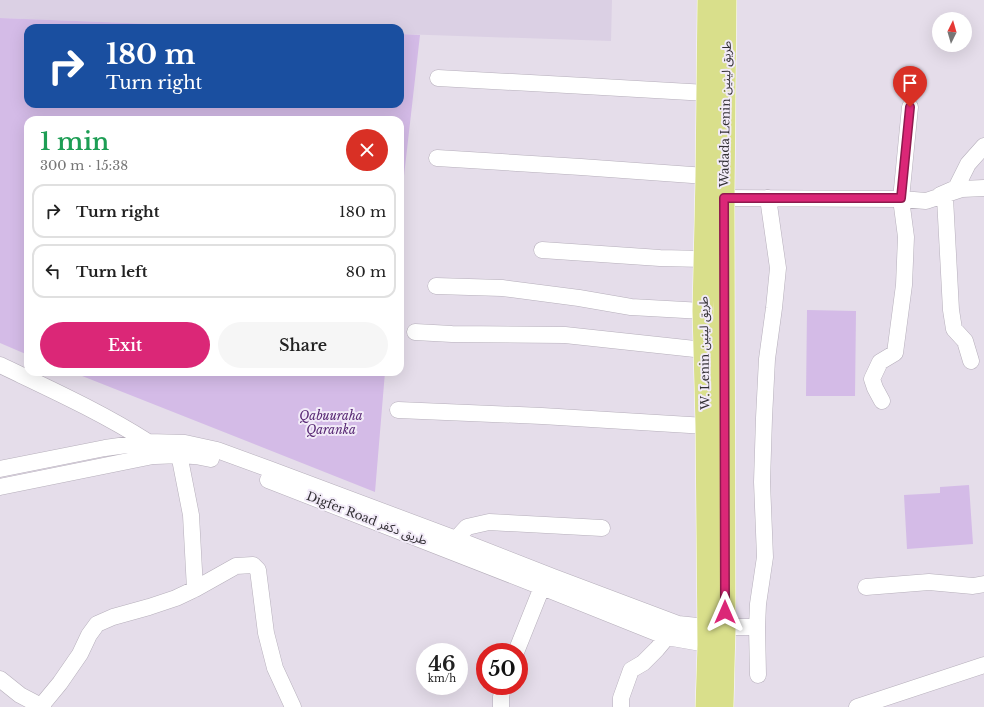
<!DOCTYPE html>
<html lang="en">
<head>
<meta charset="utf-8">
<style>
	body { margin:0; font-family:"Libre Baskerville","Noto Sans Arabic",serif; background:#f6f6f6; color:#222; height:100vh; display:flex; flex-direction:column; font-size:15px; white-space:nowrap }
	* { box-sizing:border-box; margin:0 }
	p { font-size:13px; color:#767676 }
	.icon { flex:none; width:22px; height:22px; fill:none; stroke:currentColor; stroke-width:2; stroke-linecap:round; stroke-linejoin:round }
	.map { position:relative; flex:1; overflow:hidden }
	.panel { position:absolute; left:24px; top:116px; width:380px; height:260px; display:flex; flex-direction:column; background:#fff; border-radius:12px; box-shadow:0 4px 16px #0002 }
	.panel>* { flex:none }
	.guide { position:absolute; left:24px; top:24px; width:380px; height:84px; border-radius:12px; box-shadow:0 4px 16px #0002; background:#1a4fa0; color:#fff; overflow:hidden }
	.needle { width:26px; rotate:5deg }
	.tools { position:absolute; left:932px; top:12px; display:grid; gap:8px }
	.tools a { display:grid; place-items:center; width:40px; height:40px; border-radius:50%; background:#fff; box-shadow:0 4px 16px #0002; font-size:20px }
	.speed { position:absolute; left:416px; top:643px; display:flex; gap:8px; font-size:20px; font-weight:700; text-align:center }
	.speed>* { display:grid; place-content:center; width:52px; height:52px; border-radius:50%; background:#fff; box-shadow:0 4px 16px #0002; line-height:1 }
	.speed small { font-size:10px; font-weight:400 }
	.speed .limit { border:6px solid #d22; background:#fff; color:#111 }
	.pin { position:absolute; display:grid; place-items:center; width:34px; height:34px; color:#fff; margin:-41px -17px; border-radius:50% 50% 50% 0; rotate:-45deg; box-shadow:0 0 4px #0007 }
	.pin .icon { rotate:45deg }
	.me { position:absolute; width:44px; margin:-22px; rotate:0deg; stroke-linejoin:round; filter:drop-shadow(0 0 3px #0008) }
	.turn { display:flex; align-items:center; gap:14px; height:84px; padding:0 16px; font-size:18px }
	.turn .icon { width:52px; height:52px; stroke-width:2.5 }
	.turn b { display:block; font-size:28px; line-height:34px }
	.round { display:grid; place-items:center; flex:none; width:42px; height:42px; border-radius:21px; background:#f6f6f6 }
	.overview { display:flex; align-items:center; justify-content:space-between; height:68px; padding:0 16px }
	h1 { font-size:24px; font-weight:600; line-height:30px; color:#1e9e55 }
	.action { display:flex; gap:8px; margin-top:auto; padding:8px 16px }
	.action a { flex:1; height:46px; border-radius:24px; background:#db2777; color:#fff; font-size:16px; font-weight:600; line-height:46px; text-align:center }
	.action a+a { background:#f6f6f6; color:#222 }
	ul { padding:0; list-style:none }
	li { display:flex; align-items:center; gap:12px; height:54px; margin:0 8px 6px; padding:0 8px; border:2px solid #e0e0e0; border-radius:12px }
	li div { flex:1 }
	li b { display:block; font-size:15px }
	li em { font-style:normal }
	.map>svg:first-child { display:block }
	.built { fill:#dbd0e4 }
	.green { fill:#d4bbe7 }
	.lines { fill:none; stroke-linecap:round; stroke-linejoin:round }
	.minor-casing { stroke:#b6afbb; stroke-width:17 }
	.major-casing { stroke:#fff; stroke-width:22 }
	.minor { stroke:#fff; stroke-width:16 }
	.major { stroke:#d9df8b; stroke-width:21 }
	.route-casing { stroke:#8e194d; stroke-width:10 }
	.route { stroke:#db2777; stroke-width:7 }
	.labels { text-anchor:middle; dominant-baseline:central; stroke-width:4; stroke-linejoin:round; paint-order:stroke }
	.street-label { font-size:12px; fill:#322f34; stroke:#f2ebf8 }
	.park-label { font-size:12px; font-style:italic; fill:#582974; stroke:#f2ebf8 }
</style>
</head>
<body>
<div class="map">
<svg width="984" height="707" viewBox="0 0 984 707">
	<rect width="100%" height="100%" fill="#e5ddea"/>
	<!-- built -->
	<path class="built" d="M0,0H612L611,41L400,34V28H255L0,18Z"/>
	<!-- green -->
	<path class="green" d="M0,18L255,28H28V104H400V34L420,35L400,211V120H28V355L0,343Z
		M807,310L856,311L855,396H806Z
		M72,372H385L375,492Z
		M969,485L973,544L907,549L904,495L940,493V487Z"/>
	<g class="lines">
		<defs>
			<path id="minor" d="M438,78L585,86L707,93
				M437,158L581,167L706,176
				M724,198L901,199L926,201L962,189L984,188
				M542,250L660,258L704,259
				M436,286L502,288L579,298L631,307L703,311
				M415,332L452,334L565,335L704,350
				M971,361L965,341L954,329L951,310L945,198L940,195L956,188L968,164L984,146
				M0,365C50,389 101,412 148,442
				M882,401L875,388L872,379L880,362L895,353L904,285L906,237L901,199L910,107
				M398,410L542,416L706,426
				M179,454L191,515L195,589
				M0,469L105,448L148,442L185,443L217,450L269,469L456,539L553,577L678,624L707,627H757L758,604L765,557L762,482L764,418L767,359L774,308L778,268L768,198
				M268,480L542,587L667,637L718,646
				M0,487L153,456C174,455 191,454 211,459
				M456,539L467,527L489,522L602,528
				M866,587L929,582L973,586L984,584
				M757,627L758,675
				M516,652L542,587
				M0,679L20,695L43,707
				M41,706L60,683L80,654L89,635L97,624L113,617L149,607L176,598L195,589L236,566L253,565L258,570L266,633L275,668L293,707
				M501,707V697L503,686
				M621,707V698L631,670L643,663L657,649L667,637
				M857,707L984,665"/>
			<path id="major" d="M706,707L708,645L706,426L703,311L706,176L708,0
				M723,707L725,628L724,198L726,0"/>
		</defs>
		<!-- minor casing -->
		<use href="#minor" class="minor-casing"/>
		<!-- major casing -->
		<use href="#major" class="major-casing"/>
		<!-- minor -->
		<use href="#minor" class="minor"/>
		<!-- major -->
		<use href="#major" class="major"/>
	</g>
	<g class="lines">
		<defs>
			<path id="route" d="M725,612L724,198H901L910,107"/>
		</defs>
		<!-- route casing -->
		<use href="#route" class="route-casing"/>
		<!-- route -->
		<use href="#route" class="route"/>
	</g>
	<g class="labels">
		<!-- street labels -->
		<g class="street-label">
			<text transform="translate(725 114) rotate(-89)">Wadada Lenin طريق لينين</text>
			<text transform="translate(704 353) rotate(-91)">W. Lenin طريق لينين</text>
			<text transform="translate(367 518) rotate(21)">Digfer Road طريق دكفر</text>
		</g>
		<!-- park labels -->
		<g class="park-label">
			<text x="331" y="415">Qabuuraha<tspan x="331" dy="14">Qaranka</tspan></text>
		</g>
	</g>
</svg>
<div class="tools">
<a><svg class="needle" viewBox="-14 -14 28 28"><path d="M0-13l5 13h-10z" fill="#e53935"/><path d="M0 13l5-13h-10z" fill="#767676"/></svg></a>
</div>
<div class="speed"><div>46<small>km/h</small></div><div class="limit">50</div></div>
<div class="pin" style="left:910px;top:107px;background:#d93025"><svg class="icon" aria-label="arrive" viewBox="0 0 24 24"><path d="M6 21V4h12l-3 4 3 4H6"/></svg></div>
<svg class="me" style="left:725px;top:612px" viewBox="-20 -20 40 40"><path d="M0-17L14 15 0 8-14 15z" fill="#db2777" stroke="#fff" stroke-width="4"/></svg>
<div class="guide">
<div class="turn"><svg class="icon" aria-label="right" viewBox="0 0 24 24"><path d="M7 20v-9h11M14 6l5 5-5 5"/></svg><div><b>180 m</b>Turn right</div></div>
</div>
<section class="panel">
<div class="overview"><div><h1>1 min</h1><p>300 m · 15:38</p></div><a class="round" style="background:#d93025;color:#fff"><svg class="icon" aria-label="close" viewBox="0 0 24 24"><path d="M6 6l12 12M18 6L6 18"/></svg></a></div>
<ul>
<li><svg class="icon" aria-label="right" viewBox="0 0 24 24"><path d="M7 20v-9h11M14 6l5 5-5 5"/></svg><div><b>Turn right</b></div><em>180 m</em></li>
<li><svg class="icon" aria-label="left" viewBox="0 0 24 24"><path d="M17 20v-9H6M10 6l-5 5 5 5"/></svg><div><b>Turn left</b></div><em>80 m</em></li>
</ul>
<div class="action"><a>Exit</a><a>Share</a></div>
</section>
</div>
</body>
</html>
